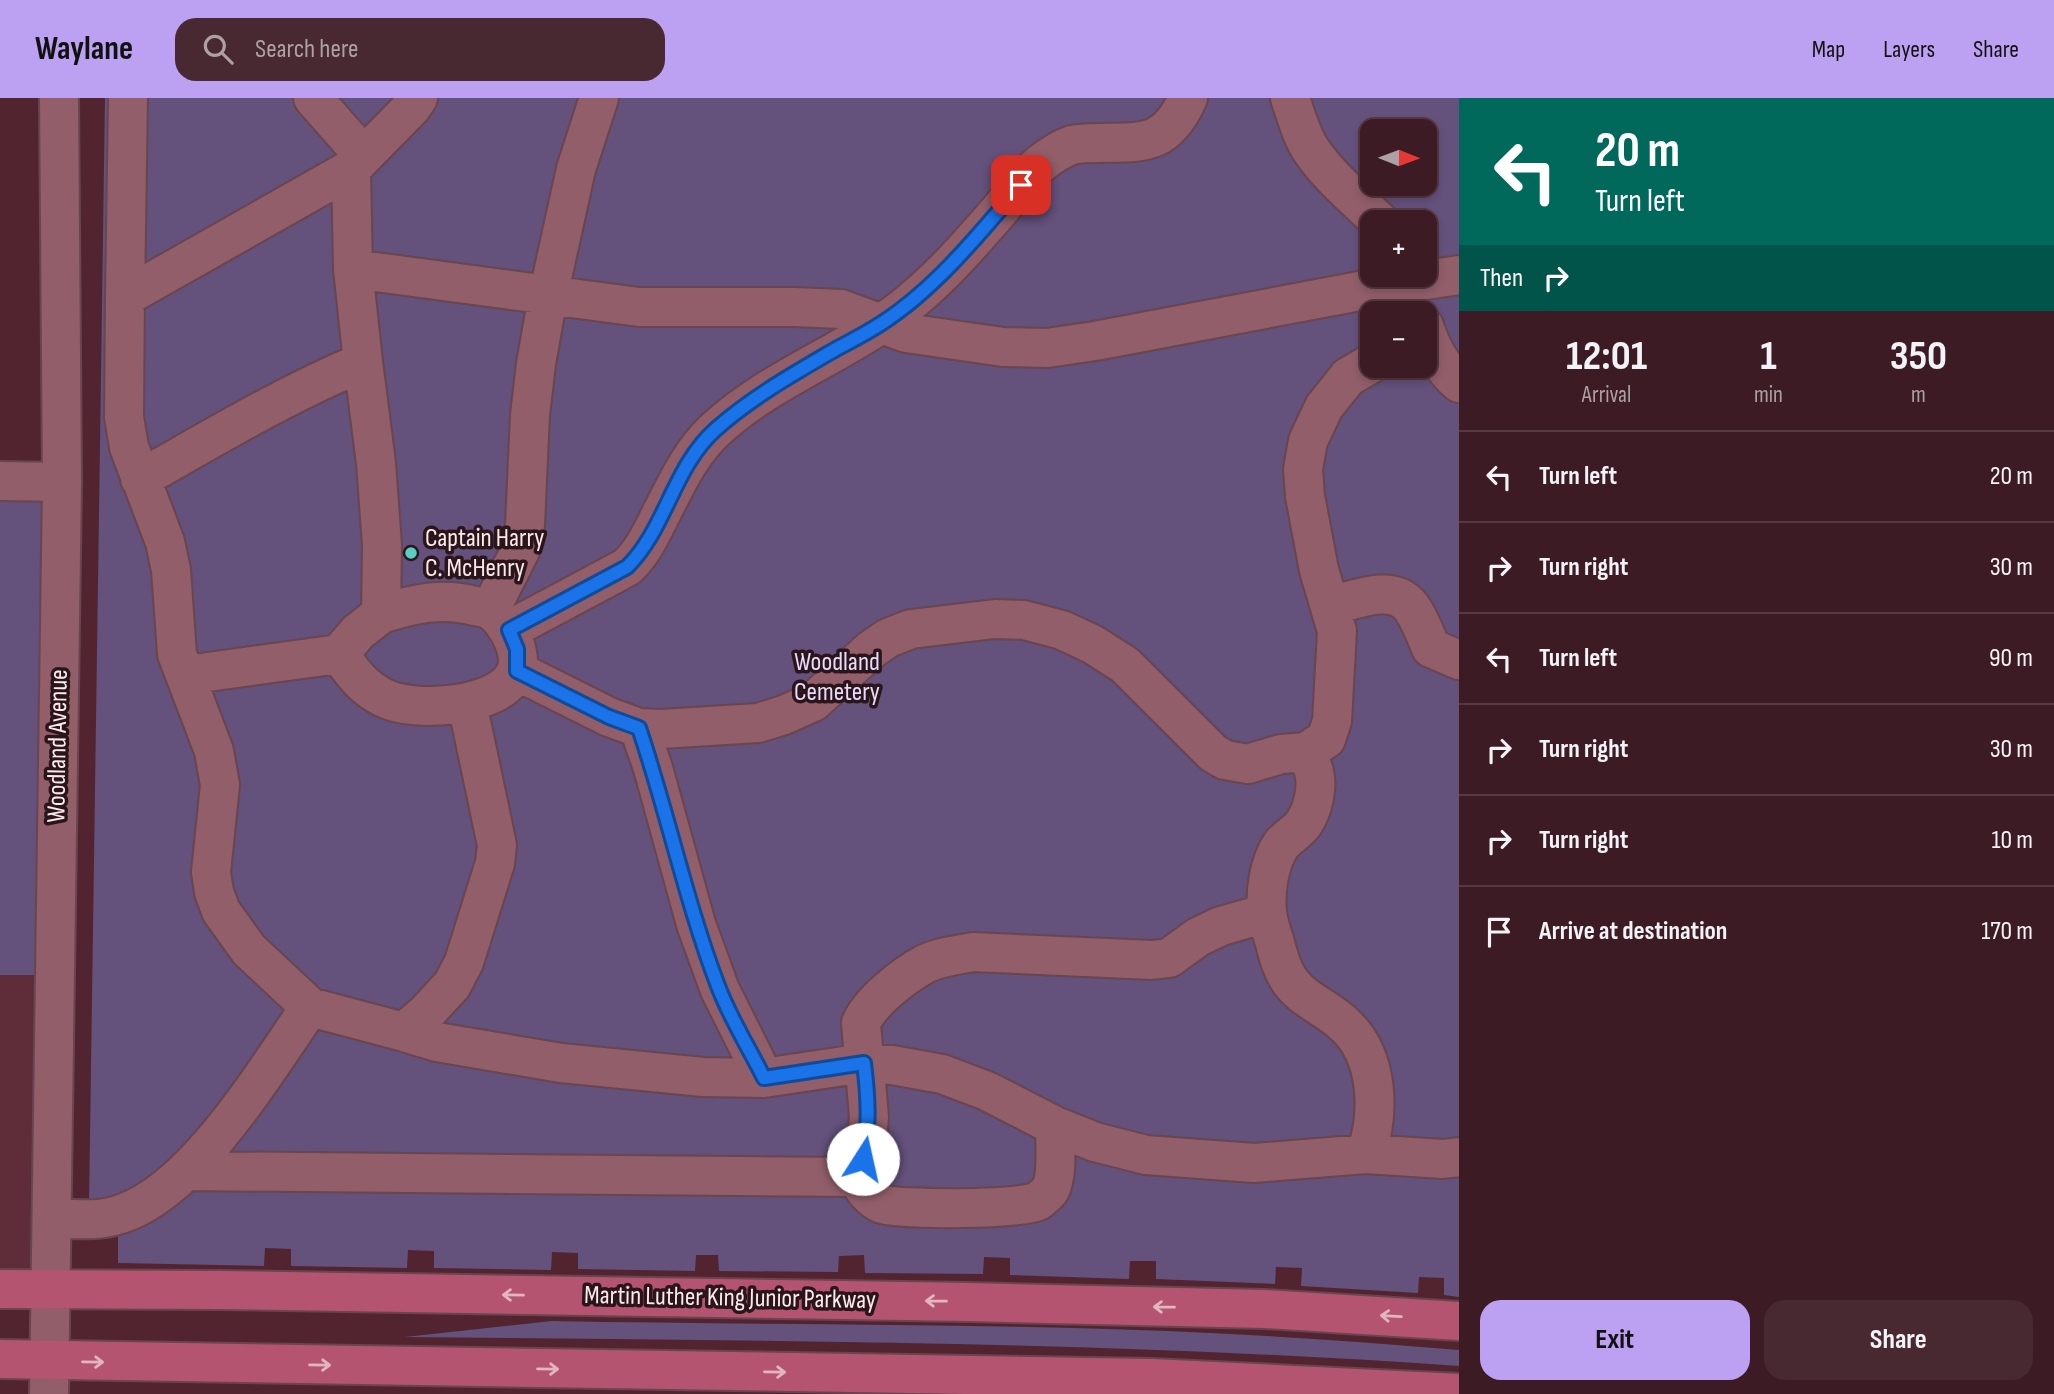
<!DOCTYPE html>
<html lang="en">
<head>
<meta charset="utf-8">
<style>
	body { margin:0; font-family:"Sofia Sans Condensed",sans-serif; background:#482831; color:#f1f3f6; height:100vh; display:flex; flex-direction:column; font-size:26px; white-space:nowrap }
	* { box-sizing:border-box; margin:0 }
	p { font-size:23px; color:#ada1a6 }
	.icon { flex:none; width:38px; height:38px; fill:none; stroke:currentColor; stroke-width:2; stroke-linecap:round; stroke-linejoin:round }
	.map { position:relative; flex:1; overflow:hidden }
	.sheet { display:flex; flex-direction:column; background:#3d1b24; width:595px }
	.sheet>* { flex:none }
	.hud { background:#00695c; color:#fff; overflow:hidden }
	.needle { width:46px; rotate:91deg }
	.buttons { position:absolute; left:1360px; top:21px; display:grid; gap:14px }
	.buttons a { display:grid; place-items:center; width:77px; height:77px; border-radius:14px; background:#3d1b24; box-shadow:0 4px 10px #0003,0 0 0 2px #563941; font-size:35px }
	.pin { position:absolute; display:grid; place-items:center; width:60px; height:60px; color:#fff; margin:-30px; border-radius:14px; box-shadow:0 4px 10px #0006 }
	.me { position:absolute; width:77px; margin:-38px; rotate:10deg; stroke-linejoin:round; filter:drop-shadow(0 0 5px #0008) }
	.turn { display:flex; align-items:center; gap:24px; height:147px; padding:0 21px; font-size:32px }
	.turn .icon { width:91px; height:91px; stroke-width:2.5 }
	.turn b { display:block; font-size:49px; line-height:60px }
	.then { display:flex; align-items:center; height:66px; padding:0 21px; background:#0003; gap:14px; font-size:26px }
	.eta { display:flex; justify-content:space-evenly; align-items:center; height:119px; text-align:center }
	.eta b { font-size:42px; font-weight:700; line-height:49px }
	.action { display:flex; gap:14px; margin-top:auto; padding:14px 21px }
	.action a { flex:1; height:80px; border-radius:21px; background:#bca0f2; color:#111; font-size:28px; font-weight:700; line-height:80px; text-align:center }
	.action a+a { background:#482831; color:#f1f3f6 }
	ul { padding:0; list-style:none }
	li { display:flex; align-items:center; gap:21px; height:91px; padding:0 21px; border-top:2px solid #563941 }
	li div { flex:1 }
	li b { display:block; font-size:26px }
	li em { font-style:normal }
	header { display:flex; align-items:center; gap:42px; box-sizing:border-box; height:98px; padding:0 35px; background:#bca0f2; color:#111 }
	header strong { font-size:33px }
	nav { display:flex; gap:38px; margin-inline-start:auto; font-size:24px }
	.search { width:490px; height:63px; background:#482831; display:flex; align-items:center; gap:18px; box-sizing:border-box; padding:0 24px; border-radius:21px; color:#ada1a6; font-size:26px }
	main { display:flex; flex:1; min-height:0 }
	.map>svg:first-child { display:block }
	.built { fill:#5f2c3a }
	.green { fill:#64517c; fill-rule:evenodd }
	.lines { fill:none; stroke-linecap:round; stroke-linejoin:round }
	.minor-casing { stroke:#68454f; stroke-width:42 }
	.major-casing { stroke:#68454f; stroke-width:42 }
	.minor { stroke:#915e6a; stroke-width:38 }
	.major { stroke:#b45471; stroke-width:38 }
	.oneway { stroke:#e2b5c1 }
	.route-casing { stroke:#114b97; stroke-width:18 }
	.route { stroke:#1a73e8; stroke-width:12 }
	.poi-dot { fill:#58cec0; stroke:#2a151a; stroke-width:2.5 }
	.labels { text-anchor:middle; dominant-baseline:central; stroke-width:7; stroke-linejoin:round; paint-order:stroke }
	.poi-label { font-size:26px; fill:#fbe9ec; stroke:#2a151a; text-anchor:start }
	.park-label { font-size:26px; fill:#e8dbfb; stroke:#2a151a }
	.street-label { font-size:26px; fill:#fbe9ec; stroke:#2a151a }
</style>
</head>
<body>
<header>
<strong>Waylane</strong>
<div class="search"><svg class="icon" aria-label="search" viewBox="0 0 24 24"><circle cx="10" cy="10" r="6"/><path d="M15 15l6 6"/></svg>Search here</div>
<nav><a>Map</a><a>Layers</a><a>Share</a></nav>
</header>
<main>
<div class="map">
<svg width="1459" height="1296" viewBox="0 0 1459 1296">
	<rect width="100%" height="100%" fill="#512430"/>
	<!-- built -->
	<path class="built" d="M0,877H39L50,1193L0,1191Z"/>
	<!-- green -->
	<path class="green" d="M105,0H1459V1199L1444,1197V1180L1419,1179L1418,1195L1301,1188L1302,1170L1276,1169L1275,1186L1156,1181V1163H1130L1129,1181L1010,1177V1160L984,1159L983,1176L865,1175L864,1157L839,1158L838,1174L719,1173L718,1157H696L695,1173L578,1171V1155L552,1154L551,1172L434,1170V1153L408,1152L407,1170L291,1168V1151L265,1150L264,1168L118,1165V1131L125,1098L89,1107ZM1372,33H1424V86H1372ZM1372,124H1424V177H1372ZM1372,215H1424V268H1372Z
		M0,383L62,384L39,877H0Z
		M552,1223C757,1227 963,1225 1168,1233C1265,1237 1362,1244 1459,1252V1268C1108,1243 757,1243 405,1239Z"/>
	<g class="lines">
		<defs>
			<path id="minor" d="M313,0L363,57
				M418,0L411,10L351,71L125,199L124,319L129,349L165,444L171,472L177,556L214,653L220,687L211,774L214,794L221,813L249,852L310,909L404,934L427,914L452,887L464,864L495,765L497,747L467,605
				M1290,0C1296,17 1301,37 1311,52C1329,79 1356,101 1380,124
				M353,171L639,209H794L841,211L906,235L1003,249L1047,250L1095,243L1386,188L1459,177
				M125,199L128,0
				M1424,228C1431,250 1442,270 1459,285
				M363,264L376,365L382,447L381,516L358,534L339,556C353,575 362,589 384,600C413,615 503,610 516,573C520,564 517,550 513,542C509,532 500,518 490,512C487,510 479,509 475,508C442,499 412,506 381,516
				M140,381C213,340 286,296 363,264L353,171L351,71
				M0,383L62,384
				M1331,508C1355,502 1393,485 1411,509C1420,521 1425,536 1431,550L1459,562
				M490,512L520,453L525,427L530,317L536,266L548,198L576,71L599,0
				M509,532L627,469C642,455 650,438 659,420C675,389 689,356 715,332C774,277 854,253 914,201C945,175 972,144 998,114C1012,98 1024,79 1040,66C1050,58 1060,51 1072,47C1080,45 1089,45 1098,45C1145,44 1166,48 1188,0
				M517,573L609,619L639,630L661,631L758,625L784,617L813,604L872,551L888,540L911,531L995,521L1024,522L1062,532L1092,546L1125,567L1213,655L1225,662L1248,666L1281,656L1306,654L1326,641L1332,623L1337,533L1319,472L1305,398L1303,371L1308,343L1324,309L1348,279L1372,265
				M186,577L339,556
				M639,630L653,670L696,826L720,892L764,980
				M1306,654C1309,661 1313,668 1314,674C1318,690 1313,711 1304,725C1298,734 1287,739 1281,747C1269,765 1265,793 1267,814C1268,824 1272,835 1275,845C1278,857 1281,869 1288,880C1300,901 1328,910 1345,927C1379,959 1380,1015 1366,1056
				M404,934L437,944L561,965L703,979L764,980L864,965L892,967L942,976L987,993L1055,1028L1095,1044L1146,1057L1254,1065L1366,1056L1443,1061L1459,1059
				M1055,1028C1055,1045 1058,1078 1050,1092C1048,1095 1041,1101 1038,1103C1022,1112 901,1112 882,1106C870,1101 863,1090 856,1079L867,1041L869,1019L861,925C871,903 903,878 925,866C939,859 957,857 973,854L1152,862L1169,860L1198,839L1221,828L1267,815
				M186,1073L856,1079
				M52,1120C74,1121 99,1124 121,1116C195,1092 266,972 310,909
				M49,1296L62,384L59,0"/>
			<path id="major" d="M0,1191L218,1192L968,1204L1265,1211L1459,1223
				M0,1261L1152,1280L1459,1295"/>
		</defs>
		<!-- minor casing -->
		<use href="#minor" class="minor-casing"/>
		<!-- major casing -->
		<use href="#major" class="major-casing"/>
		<!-- minor -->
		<use href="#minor" class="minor"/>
		<!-- major -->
		<use href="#major" class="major"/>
	</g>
	<!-- one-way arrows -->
	<defs><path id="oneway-shaft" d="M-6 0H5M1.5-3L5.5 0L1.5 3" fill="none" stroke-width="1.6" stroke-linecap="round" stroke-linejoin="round" transform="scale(1.75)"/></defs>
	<g class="oneway">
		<use href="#oneway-shaft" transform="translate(513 1197) rotate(-179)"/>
		<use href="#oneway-shaft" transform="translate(936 1203) rotate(-179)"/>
		<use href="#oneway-shaft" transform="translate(1164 1209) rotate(-179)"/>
		<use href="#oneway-shaft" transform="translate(1391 1218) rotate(-177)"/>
		<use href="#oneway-shaft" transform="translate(93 1264) rotate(1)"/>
		<use href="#oneway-shaft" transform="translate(320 1267) rotate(1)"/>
		<use href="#oneway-shaft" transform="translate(548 1271) rotate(1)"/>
		<use href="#oneway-shaft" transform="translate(775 1274) rotate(1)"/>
	</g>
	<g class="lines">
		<defs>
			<path id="route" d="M863,1061C870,1028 868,998 864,965L764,980C749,950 730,920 718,888C686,804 668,716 639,630L609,619L517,573V551L509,532L627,469C666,431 673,369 716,331C752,299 795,275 836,251C851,243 867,235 882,225C936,190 980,135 1021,87"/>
		</defs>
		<!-- route casing -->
		<use href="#route" class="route-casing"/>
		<!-- route -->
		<use href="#route" class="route"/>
	</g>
	<!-- markers -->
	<circle class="poi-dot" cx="411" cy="455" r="7"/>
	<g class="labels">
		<!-- poi labels -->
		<g class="poi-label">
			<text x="425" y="440">Captain Harry<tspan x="425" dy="30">C. McHenry</tspan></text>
		</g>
		<!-- park labels -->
		<g class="park-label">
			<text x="837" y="564">Woodland<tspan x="837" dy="30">Cemetery</tspan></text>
		</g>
		<!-- street labels -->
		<g class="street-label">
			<text transform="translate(58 648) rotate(-89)">Woodland Avenue</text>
			<text transform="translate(730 1200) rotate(1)">Martin Luther King Junior Parkway</text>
		</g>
	</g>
</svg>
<div class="buttons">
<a><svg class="needle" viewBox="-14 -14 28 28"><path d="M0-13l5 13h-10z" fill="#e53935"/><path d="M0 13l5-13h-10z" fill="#ada1a6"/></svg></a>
<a>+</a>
<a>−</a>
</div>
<div class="pin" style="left:1021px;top:87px;background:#d93025"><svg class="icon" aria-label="arrive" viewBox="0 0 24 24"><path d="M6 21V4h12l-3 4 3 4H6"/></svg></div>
<svg class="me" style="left:863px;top:1061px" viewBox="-20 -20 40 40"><circle r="19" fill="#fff"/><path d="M0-13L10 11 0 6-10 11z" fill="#1a73e8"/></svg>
</div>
<section class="sheet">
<div class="hud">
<div class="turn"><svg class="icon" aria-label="left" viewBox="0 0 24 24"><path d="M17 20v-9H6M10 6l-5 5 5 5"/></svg><div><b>20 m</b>Turn left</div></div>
<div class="then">Then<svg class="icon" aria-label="right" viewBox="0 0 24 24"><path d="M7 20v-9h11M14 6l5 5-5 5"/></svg></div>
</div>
<div class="eta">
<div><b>12:01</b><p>Arrival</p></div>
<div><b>1</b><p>min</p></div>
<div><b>350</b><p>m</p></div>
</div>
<ul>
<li><svg class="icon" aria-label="left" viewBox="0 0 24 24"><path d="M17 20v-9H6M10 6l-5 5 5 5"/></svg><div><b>Turn left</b></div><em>20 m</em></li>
<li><svg class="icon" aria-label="right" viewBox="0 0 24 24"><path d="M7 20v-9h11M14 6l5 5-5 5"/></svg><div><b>Turn right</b></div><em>30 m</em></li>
<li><svg class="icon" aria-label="left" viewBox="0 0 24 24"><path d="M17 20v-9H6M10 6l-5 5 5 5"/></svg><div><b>Turn left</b></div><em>90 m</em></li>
<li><svg class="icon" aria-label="right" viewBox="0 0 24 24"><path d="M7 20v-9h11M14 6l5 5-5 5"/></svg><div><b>Turn right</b></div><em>30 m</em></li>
<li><svg class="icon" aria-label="right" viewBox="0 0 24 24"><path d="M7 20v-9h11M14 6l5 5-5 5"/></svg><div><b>Turn right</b></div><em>10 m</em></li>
<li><svg class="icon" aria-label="arrive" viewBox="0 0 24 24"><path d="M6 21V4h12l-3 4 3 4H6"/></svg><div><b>Arrive at destination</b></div><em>170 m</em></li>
</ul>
<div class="action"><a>Exit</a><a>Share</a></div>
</section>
</main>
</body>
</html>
